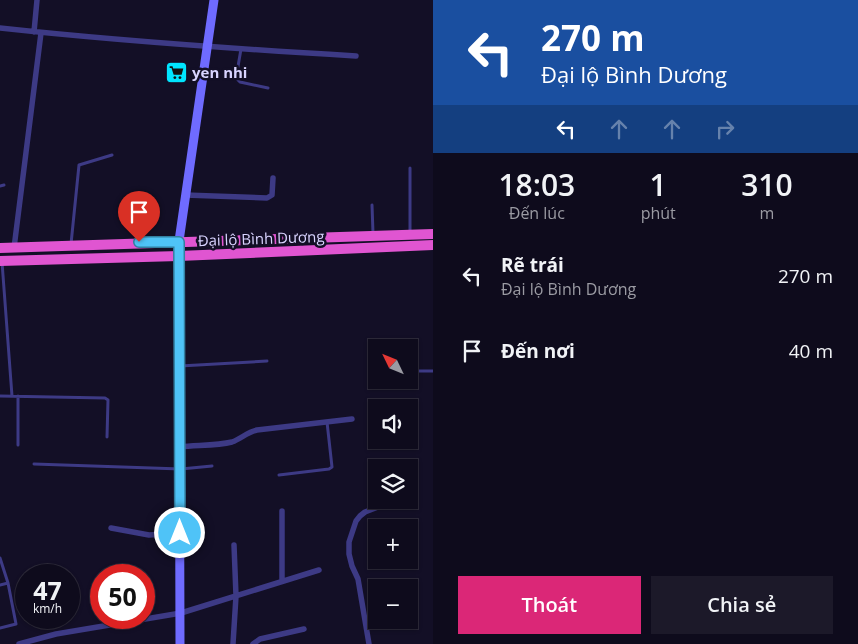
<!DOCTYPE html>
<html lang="vi">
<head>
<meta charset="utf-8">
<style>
	body { margin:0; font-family:"Open Sans",sans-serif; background:#1c1929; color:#f1f3f6; height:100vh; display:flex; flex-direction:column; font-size:19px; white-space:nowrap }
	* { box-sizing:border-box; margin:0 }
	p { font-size:16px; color:#9b9ba3 }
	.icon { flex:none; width:28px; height:28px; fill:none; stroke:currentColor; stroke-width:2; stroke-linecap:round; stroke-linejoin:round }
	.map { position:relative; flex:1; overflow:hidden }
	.sheet { display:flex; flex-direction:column; background:#0e0b1c; width:425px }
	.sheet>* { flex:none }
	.hud { background:#1a4fa0; color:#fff; overflow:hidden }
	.needle { width:32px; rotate:313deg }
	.buttons { position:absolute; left:368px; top:339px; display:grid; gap:10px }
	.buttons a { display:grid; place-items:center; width:50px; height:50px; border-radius:0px; background:#0e0b1c; box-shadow:0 1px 4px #0004,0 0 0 1px #2e2b3b; font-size:25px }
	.speed { position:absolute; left:15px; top:564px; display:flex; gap:10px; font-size:25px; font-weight:700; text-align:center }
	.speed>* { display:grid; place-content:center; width:65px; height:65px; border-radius:50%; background:#0e0b1c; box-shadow:0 1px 4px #0004,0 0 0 1px #2e2b3b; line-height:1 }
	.speed small { font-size:12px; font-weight:400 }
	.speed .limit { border:8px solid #d22; background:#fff; color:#111 }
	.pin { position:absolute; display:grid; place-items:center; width:42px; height:42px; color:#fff; margin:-51px -21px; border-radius:50% 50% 50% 0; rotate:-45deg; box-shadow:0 0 5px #0007 }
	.pin .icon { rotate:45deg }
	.me { position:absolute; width:55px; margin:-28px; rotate:0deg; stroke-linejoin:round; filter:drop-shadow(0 0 4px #0008) }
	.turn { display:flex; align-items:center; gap:18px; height:105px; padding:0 25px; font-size:22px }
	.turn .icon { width:65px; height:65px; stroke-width:2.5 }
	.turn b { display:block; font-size:35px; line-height:42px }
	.lanes { display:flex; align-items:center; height:48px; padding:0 25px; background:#0003; justify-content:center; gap:25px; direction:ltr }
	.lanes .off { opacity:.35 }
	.eta { display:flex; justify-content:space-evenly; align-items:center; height:85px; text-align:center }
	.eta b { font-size:30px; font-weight:600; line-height:35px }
	.primary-button { display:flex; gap:10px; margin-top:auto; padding:10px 25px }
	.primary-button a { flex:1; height:58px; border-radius:0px; background:#db2777; color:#fff; font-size:20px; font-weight:600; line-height:58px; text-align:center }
	.primary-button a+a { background:#1c1929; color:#f1f3f6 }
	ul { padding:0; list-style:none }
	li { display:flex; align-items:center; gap:15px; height:75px; padding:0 25px }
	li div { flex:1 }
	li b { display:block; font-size:19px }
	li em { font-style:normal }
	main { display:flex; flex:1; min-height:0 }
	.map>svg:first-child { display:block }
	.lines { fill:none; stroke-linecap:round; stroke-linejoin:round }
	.service { stroke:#3d3a85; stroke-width:3 }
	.minor { stroke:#3d3a85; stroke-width:5.5 }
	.secondary { stroke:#6f6bff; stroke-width:9 }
	.trunk { stroke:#e055d1; stroke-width:10 }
	.route-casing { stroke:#337fa1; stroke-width:12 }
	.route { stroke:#4fc3f7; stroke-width:9 }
	.labels { text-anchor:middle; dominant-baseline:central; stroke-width:5; stroke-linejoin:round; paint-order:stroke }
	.poi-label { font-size:15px; font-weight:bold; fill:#d9d4ff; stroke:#130f26; text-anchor:start }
	.street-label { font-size:15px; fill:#d9d4ff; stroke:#130f26 }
</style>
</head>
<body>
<main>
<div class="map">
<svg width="433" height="644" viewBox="0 0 433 644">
	<rect width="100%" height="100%" fill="#130f26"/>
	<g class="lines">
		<!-- service -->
		<path class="service" d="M241,49L236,78L240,82L268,88
			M410,168V232
			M0,186L4,185
			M372,205L373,233
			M71,244L79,165L112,155
			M2,262L12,396
			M180,366L267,361
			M409,371H433
			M0,396L105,398L108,400L107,437
			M18,396V445
			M34,464L181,469L212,466
			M279,475L329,469L332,467L327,422
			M0,558L8,583L16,624L0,628
			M0,585L8,583"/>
		<!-- minor -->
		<path class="minor" d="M0,28C119,41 237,49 356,56
			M34,32L37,0
			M185,195L267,198L272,195L273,178
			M14,248L41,33
			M180,447C196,445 216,446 232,442C241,439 247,432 257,430L352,419
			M282,511V581
			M111,528L149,535L180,533
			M19,644L56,634L181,613L319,570
			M233,644L236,596L234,545
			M253,644L260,639L304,629
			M369,644L358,579L352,566L349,554V542L356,521L360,516L365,512L378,507H392"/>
		<!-- secondary -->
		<path class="secondary" d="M179,241L214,0
			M179,256L180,644"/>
		<!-- trunk -->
		<path class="trunk" d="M0,248L433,234
			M0,261L179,256L433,245"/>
	</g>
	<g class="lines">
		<defs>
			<path id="route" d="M139,242H179L180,533"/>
		</defs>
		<!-- route casing -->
		<use href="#route" class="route-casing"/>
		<!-- route -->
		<use href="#route" class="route"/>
	</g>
	<!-- icons -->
	<defs>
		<symbol id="supermarket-square" viewBox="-11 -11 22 22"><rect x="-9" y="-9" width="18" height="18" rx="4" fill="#00e5ff" stroke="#130f26"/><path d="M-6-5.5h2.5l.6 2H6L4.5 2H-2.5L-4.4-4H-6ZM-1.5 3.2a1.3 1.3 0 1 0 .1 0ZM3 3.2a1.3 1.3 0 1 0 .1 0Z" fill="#111"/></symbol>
	</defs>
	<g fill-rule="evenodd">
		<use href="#supermarket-square" x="164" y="60" width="25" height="25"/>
	</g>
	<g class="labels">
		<!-- poi labels -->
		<g class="poi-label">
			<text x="192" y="72">yen nhi</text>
		</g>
		<!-- street labels -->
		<g class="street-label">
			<text transform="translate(261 238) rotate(-2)">Đại lộ Bình Dương</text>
		</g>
	</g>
</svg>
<div class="buttons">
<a><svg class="needle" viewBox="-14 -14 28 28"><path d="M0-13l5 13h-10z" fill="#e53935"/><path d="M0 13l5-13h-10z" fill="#9b9ba3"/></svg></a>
<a><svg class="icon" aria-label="sound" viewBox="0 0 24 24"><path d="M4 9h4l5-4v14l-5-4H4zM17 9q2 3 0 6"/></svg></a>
<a><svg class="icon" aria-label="layers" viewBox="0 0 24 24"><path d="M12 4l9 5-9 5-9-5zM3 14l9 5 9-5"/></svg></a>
<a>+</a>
<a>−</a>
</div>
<div class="speed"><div>47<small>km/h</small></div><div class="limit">50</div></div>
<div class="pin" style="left:139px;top:242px;background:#d93025"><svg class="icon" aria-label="arrive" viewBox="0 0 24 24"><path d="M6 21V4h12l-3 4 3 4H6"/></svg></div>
<svg class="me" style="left:180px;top:533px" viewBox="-20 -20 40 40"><circle r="17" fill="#4fc3f7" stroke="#fff" stroke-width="3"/><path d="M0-11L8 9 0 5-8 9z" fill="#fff"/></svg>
</div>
<section class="sheet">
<div class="hud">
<div class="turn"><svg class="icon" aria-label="left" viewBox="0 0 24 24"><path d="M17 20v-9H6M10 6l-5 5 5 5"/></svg><div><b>270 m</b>Đại lộ Bình Dương</div></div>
<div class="lanes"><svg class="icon" aria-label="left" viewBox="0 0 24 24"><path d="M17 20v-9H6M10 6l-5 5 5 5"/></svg><svg class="icon off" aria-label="ahead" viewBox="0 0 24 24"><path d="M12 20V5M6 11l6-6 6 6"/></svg><svg class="icon off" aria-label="ahead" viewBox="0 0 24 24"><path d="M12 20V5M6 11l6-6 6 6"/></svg><svg class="icon off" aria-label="right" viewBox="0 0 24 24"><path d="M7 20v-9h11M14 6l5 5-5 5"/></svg></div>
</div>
<div class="eta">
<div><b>18:03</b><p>Đến lúc</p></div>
<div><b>1</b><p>phút</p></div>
<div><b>310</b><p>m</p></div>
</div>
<ul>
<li><svg class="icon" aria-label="left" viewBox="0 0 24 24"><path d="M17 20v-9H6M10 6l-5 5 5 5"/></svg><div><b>Rẽ trái</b><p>Đại lộ Bình Dương</p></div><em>270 m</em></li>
<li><svg class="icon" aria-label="arrive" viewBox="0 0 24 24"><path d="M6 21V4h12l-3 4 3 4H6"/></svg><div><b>Đến nơi</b></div><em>40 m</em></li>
</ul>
<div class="primary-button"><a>Thoát</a><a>Chia sẻ</a></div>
</section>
</main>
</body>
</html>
